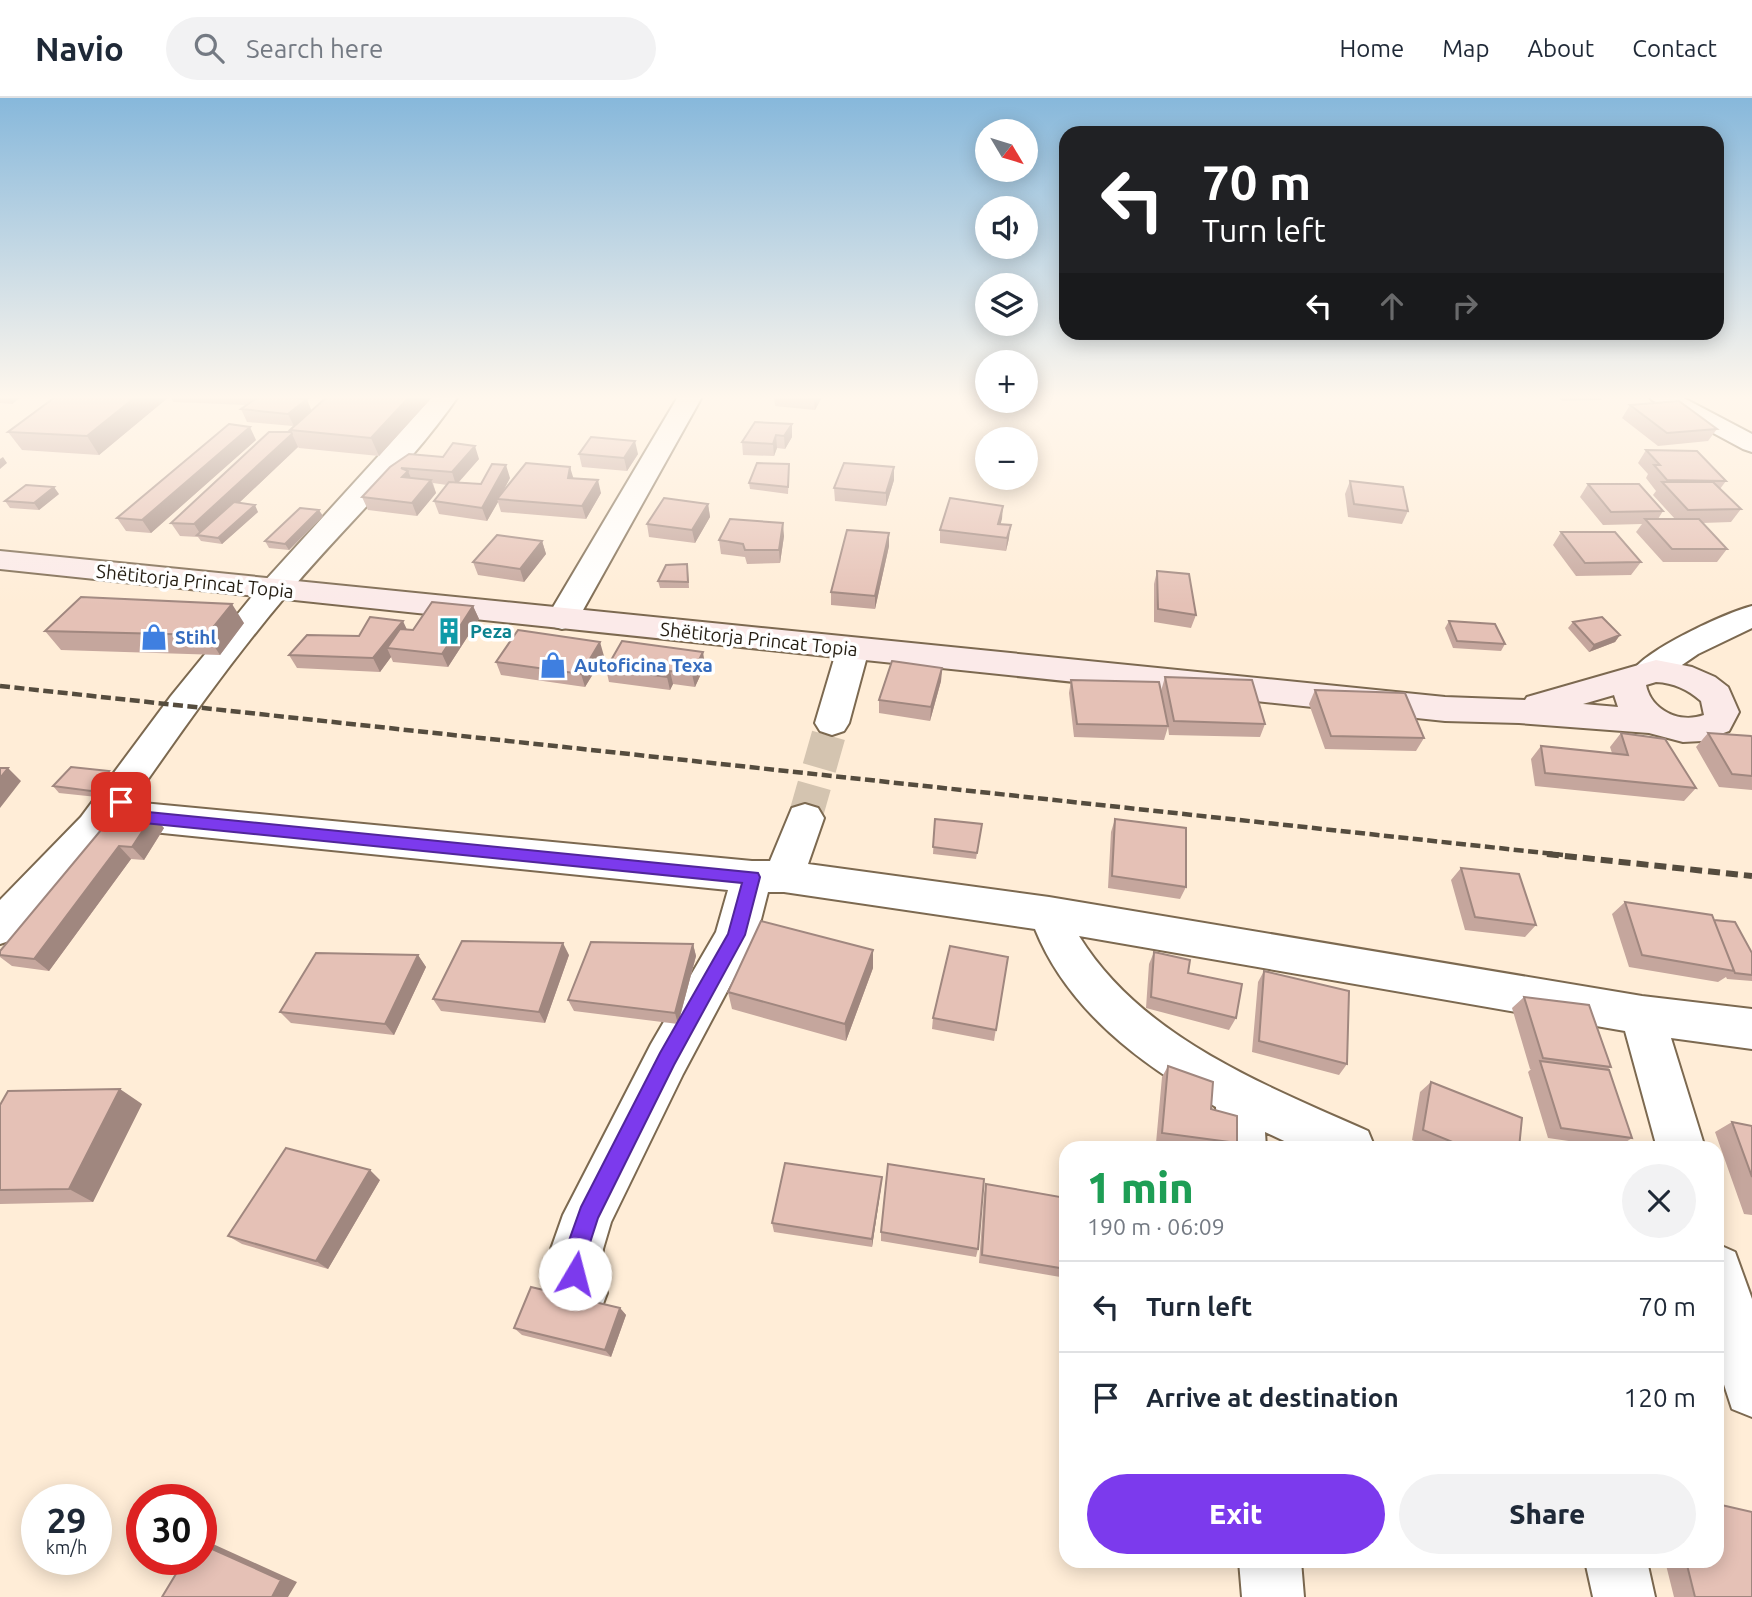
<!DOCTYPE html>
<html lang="en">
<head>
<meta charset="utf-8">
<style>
	body { margin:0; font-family:Ubuntu,sans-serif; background:#f2f2f3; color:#1f2937; height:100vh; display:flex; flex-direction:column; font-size:26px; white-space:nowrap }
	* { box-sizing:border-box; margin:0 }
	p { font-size:23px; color:#747a83 }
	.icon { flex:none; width:38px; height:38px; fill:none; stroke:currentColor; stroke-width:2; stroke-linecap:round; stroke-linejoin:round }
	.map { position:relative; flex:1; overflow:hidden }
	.side { position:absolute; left:1059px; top:1043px; width:665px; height:427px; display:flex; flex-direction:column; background:#fff; border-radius:21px; box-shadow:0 4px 18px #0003 }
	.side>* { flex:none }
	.top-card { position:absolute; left:1059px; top:28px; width:665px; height:214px; border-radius:21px; box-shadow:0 4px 18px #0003; background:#202124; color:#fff; overflow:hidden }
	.needle { width:46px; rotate:128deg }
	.buttons { position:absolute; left:975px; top:21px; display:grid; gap:14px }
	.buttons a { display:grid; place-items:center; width:63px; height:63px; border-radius:50%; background:#fff; box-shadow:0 4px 18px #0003; font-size:35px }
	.speed { position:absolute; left:21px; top:1386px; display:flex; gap:14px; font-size:35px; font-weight:700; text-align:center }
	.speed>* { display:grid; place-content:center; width:91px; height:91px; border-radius:50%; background:#fff; box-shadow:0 4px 18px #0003; line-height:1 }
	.speed small { font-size:18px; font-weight:400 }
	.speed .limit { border:10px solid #d22; background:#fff; color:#111 }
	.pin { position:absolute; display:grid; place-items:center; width:60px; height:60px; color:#fff; margin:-30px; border-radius:14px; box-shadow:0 4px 10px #0006 }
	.me { position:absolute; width:77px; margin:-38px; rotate:8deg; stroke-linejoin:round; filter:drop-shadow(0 0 5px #0008) }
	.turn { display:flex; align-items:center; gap:24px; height:147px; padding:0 28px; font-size:32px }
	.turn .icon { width:91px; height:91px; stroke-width:2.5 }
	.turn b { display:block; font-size:49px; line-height:60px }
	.lanes { display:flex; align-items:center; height:66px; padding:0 28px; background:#0003; justify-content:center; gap:35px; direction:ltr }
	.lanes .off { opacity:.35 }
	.round { display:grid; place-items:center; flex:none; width:74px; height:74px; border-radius:37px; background:#f2f2f3 }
	.summary { display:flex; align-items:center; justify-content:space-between; height:119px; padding:0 28px }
	h1 { font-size:42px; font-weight:800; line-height:52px; color:#1e9e55 }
	.button { display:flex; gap:14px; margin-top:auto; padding:14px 28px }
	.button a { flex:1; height:80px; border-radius:42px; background:#7c3aed; color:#fff; font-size:28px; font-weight:800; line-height:80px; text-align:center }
	.button a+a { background:#f2f2f3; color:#1f2937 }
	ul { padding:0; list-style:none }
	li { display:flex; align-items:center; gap:21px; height:91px; padding:0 28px; border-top:2px solid #e0e1e3 }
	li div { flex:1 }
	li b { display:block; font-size:26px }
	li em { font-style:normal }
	header { display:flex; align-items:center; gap:42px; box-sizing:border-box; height:98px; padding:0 35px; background:#fff; border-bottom:2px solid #e0e1e3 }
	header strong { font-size:33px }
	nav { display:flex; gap:38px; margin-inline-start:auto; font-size:24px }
	.search { width:490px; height:63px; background:#f2f2f3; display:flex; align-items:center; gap:18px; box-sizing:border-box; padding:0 24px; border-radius:38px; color:#747a83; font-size:26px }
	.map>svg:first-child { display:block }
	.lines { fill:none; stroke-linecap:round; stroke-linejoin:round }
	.minor-tunnel { stroke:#d4c4b0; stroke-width:34; stroke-dasharray:34 18; stroke-linecap:butt }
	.minor-casing { stroke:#7c6950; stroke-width:4 }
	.tertiary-casing { stroke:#7c6950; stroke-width:4 }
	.secondary-casing { stroke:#7c6950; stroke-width:4 }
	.minor { fill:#fff; fill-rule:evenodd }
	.tertiary { fill:#fff; fill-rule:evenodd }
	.secondary { fill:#fbeae9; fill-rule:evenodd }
	.rail-far1 { stroke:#554c3e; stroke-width:4.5; stroke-dasharray:10 4.5; stroke-linecap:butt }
	.rail { stroke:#554c3e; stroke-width:6; stroke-dasharray:12 6; stroke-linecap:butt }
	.wall { fill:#c5a69d }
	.shaded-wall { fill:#a0877f }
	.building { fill:#e5c1b6; stroke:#a0877f; stroke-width:2 }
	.route { fill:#7c3aed; stroke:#51269a; stroke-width:2 }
	.labels { text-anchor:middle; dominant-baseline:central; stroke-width:7; stroke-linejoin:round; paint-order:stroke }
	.street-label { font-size:19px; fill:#261f14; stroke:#fff }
	.culture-label { font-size:19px; font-weight:bold; fill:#0d838f; stroke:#fff; text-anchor:start }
	.shop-label { font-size:19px; font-weight:bold; fill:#366cbe; stroke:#fff; text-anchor:start }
</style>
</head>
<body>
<header>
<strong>Navio</strong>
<div class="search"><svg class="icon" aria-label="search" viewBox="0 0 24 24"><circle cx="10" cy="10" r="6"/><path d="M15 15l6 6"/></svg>Search here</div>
<nav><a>Home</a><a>Map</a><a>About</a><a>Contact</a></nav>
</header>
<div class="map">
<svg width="1752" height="1499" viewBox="0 0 1752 1499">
	<rect width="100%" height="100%" fill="#ffedd7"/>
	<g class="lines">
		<!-- minor-tunnel -->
		<path class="minor-tunnel" d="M805,720L832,625"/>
		<defs>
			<path id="minor" d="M434,297H459C409,370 341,431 285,499C230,564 181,634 132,704L752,763H770L792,710L805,706L818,710L824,720L808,766L1049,799L1642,898L1752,911V951L1671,940L1705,1050H1657L1625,933L1079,838C1142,940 1265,987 1368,1033L1375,1050H1299L1265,1034L1266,1050H1218L1216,1009C1142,967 1068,913 1035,831L784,794H768L757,837L683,976L611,1124L603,1151L601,1176L607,1195L600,1214L581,1221L562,1214L549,1176L551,1151L563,1117L651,946L716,834L728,792L133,732L120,734L107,739L15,841L0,846V802L81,719L171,598L263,485Z
				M679,297H703L578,521L573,528L562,531L551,528L546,521Z
				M1648,297H1678L1752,336V354L1743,351L1652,302Z
				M853,541L864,544L869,551L849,625L844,633L832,637L820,633L815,625L837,551L842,544Z
				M1717,1146L1735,1154L1752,1201V1319L1732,1311L1717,1265Z
				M1239,1463H1301L1304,1499H1242Z
				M1585,1463H1647L1655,1499H1593Z"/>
			<path id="tertiary" d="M1752,508V530L1698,556L1660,582L1648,585L1636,582L1632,574C1645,552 1725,515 1752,508Z"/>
			<path id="secondary" d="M0,453L1445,599L1525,602L1527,599L1656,562L1692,569L1715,579L1728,589L1739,614L1729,633L1702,643L1683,644L1649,635L1519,625L1445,623L0,471ZM1656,584C1674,585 1687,591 1701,603L1704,617C1679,626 1651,612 1646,587ZM1614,597L1618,609L1583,606Z"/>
		</defs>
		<!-- minor casing -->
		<use href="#minor" class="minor-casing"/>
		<!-- tertiary casing -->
		<use href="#tertiary" class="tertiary-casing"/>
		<!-- secondary casing -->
		<use href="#secondary" class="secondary-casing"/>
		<!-- minor -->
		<use href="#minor" class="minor"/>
		<!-- tertiary -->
		<use href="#tertiary" class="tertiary"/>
		<!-- secondary -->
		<use href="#secondary" class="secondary"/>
		<!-- rail-far1 -->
		<path class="rail-far1" d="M0,588L1563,757"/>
		<!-- rail -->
		<path class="rail" d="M1547,756L1752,778"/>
	</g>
	<!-- wall -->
	<path class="wall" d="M0,297H23L12,306L0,305Z
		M58,297H274L312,312L434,297L379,358L299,350L298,349L239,405L258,414L222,446L201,443L198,439L180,438L171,425L291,334L290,332L293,328L247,324L241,311L247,307L173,304L170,298L99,357L22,352L8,334Z
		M774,297H823L815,312L775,308Z
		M1555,297H1604L1601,302L1562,303Z
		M1705,297H1729L1708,299Z
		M1630,307L1717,331L1708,343L1658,348L1622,320Z
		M792,326V339L785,351L777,350L774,358L743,357L742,344Z
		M256,342L151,435L126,433L117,420Z
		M1646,352L1726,383L1720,391L1741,411L1731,424L1702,425L1727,451L1717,464H1663L1636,434L1642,426L1603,427L1580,399L1588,386L1663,413L1658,421H1675L1653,397L1656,393L1646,380L1648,376L1638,365Z
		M579,356H638L627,373L582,369Z
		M479,361L459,384L481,386L510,380L503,393L573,381L601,395L586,421L501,414L498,404L487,423L439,416L434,403L447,387L433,385L436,395L417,418L368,412L362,399L390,369Z
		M894,369V382L886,408L835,403L834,390Z
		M789,373L788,396L750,391L749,385Z
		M1350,383L1408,413L1402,426L1348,419L1345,396Z
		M59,396L39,412L10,410L5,403Z
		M708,406L710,419L695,445L649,439L647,426Z
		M1003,408L1000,426L1009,440L1006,453L940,445V432Z
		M323,418L289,452L269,450L265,443Z
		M1561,434L1641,464L1631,477L1576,478L1553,447Z
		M889,435V448L875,511L831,507V494Z
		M784,438L780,465L747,466L745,459L721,456L719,442Z
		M542,443L546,456L524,484L478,477L473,464Z
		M688,473L689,490H660L658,483Z
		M1157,473L1196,517L1191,530L1154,524V486Z
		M473,508L479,521L448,569L393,564L391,559L380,574L297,570L289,557L359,538L407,532H413Z
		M1449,523L1505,546L1501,553L1453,550L1445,530Z
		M1573,524L1620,537L1615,544L1589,554L1568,530Z
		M244,525L220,557L61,552L45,533Z
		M604,558L585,589L501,577L496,564Z
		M705,567L695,589L673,586L670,592L609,584L606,571Z
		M942,570L941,583L930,623L879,615V602Z
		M1165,579L1265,626L1260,639L1169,637L1168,629L1164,642L1074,639L1069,595L1071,582L1161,593Z
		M1315,592L1424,640L1416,653L1325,651L1309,606Z
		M1621,635L1696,690L1684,703L1535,688L1531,661L1541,648L1612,655L1610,649Z
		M1708,635L1752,639V692L1719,689L1696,649Z
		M109,673L115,679L97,699L59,695L53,688Z
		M111,720L164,730L144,762L131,761L49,873L12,868L0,859V853Z
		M935,721L982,726L976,761L933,756Z
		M1115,721L1186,789L1180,801L1108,790L1111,734Z
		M1461,770L1536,827L1525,839L1465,832L1451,782Z
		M1625,804L1714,822L1752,855V883L1727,881L1726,879L1718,884L1629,869L1612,816Z
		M693,846L696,858L678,926L574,913L568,902Z
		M873,852V870L846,943L732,911L728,894Z
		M1154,854L1188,875L1236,920L1229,932L1146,910L1149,866Z
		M418,857L426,869L394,937L291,925L280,914Z
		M569,857L545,925L441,913L433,901Z
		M1008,859L994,943L932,931L933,920Z
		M1264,873L1347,966L1339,977L1252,954L1258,884Z
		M1524,899L1611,969L1607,972L1632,1040L1617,1050L1548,1040L1528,974L1531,971H1530L1512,910Z
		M1168,968L1211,1011L1237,1045L1234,1050H1194L1156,1045L1162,979Z
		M1431,984L1519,1050H1432L1412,1042L1420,994Z
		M142,1006L93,1104L0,1106V1007Z
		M1732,1024L1752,1028V1117L1744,1116L1715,1034Z
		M380,1082L328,1171L242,1146L228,1138Z
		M986,1086L1066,1100V1180L979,1165L984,1096Z
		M881,1089L872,1149L774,1134L772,1125Z
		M881,1134L978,1151L976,1159L881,1143Z
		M620,1210L626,1217L611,1259L522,1237L514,1230Z
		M1665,1463H1717L1752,1499H1674Z"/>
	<!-- shaded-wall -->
	<path class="shaded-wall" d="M5,297H23L12,306Z
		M138,297H169L170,298L99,357L87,338Z
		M411,297H434L379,358L371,340Z
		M816,297H823L815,312L814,300Z
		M307,301L312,314L294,328L288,316Z
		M792,326V339L785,351L784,338Z
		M250,329L256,342L151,435L142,422Z
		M292,336L298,349L204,438L201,437L194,426Z
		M776,337L777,350L774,358L773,346Z
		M635,343L638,356L627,373L624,360Z
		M475,348L479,361L456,387L452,374Z
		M3,359L7,365L0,371V361Z
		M506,367L510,380L499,401H497L498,404L487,423L482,410Z
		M570,369L574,382L568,380Z
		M894,369V382L886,408V395Z
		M408,373L413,385L402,379Z
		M431,382L436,395L417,418L412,405Z
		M598,382L601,395L586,421L582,408Z
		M54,389L59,396L39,412L34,405Z
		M708,406L710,419L695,445L692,432Z
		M255,407L258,414L222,446L218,440Z
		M1003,408L1002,421L997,439L998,426Z
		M319,412L323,418L289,452L285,446Z
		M783,425L784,438L780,465L779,452Z
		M1011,427L1009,440L1006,453L1007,440Z
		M889,435V448L875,511V498Z
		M542,443L546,456L524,484L520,471Z
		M232,506L244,525L220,557L207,537Z
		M473,508L479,521L448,569L442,556Z
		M403,523L409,536L387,550L391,559L380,574L373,560Z
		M1620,537L1615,544L1589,554L1594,547Z
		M600,544L604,558L585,589L581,576Z
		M703,554L705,567L695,589L692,576Z
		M942,570L941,583L930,623L931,609Z
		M670,573L673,586L670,592L667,579Z
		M8,670L21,683L0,710V680Z
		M109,673L115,679L97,699L91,693Z
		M153,717L164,730L144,762L132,749Z
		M119,748L131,761L49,873L34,861Z
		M563,845L569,857L545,925L539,914Z
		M693,846L696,858L678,926L675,915Z
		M873,852V870L846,943L845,926Z
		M418,857L426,869L394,937L385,926Z
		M120,991L142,1006L93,1104L69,1091Z
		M370,1072L380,1082L328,1171L316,1163Z
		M882,1079L881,1089L872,1149V1141Z
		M620,1210L626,1217L611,1259L605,1252Z
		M201,1444L213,1446L297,1484L288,1499H272L201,1446Z"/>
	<!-- building -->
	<path class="building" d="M58,297H138L87,338L8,334Z
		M261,297H273L307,301L288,316L241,311Z
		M329,297H411L371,340L290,332Z
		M786,297H816L814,300Z
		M1679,303L1717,331L1667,335L1630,307Z
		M755,324L792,326L784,338L776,337L773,346L742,344Z
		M229,326L250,329L142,422L117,420Z
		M269,334H291L292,336L194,426L171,425Z
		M591,339L635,343L624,360L579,356Z
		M453,345L475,348L452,374L401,370L408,373L402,379L431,382L412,405L362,399L390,369L409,356L443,359Z
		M1646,352L1697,353L1726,383L1667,382L1654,367H1660Z
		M526,365L570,369L568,380L598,382L582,408L497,401Z
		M757,365L789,366L788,389L749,385Z
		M844,365L894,369L886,395L834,390Z
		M492,366L506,367L482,410L434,403L449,384L481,386Z
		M1350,383L1403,389L1408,413L1354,406Z
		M1662,384H1713L1741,411L1688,412Z
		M1588,386H1639L1663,413L1611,414Z
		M26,387L54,389L34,405L5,403Z
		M664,400L708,406L692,432L647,426Z
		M950,400L1003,408L998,426L1011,427L1007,440L940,432Z
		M234,404L255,407L218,440L197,437Z
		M300,410L319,412L285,446L265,443Z
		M730,421L783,425L779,452H745L743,446L719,442Z
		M1645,421H1699L1727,451H1672Z
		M847,432L889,435L875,498L831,494Z
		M1561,434H1615L1641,464L1585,465Z
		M497,437L542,443L520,471L473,464Z
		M687,466L688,484L658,483L666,467Z
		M1157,473L1189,476L1196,517L1158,511Z
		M81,499L232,506L207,537L45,533Z
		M432,504L473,508L442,556L387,550L400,531L413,532Z
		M370,519L403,523L373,560L289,557L307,537L359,538Z
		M1602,519L1620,537L1594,547L1573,524Z
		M1449,523L1495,526L1505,546L1457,543Z
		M518,532L600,544L581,576L496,564Z
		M622,543L703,554L692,576L670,573L667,579L606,571Z
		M892,563L942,570L931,609L879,602Z
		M1165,579L1252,582L1265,626L1174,623Z
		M1071,582L1159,584L1168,628L1077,626Z
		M1315,592L1405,595L1424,640L1331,638Z
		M1621,635L1665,641L1696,690L1545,675L1541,648L1628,657Z
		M1708,635L1751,638L1752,639V678L1732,676Z
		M71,669L109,673L91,693L53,688Z
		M0,670H8L0,680Z
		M153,717L132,749L119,748L34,861L0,857V853L111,720Z
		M935,721L982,726L977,755L933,749Z
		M1115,721L1186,730V789L1112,778Z
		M1461,770L1519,776L1536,827L1475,819Z
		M1625,804L1712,817L1734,873L1642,857Z
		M1714,822L1735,824L1752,855V877L1735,875Z
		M761,823L873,852L845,926L728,894Z
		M462,843L563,845L539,914L433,901Z
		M591,844L693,846L675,915L568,902Z
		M950,848L1008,859L996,932L933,920Z
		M1154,854L1190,862L1188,875L1242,886L1236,920L1151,899Z
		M316,855L418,857L385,926L280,914Z
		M1264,873L1349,893L1347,966L1259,943Z
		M1524,899L1589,907L1611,969L1543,960Z
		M1540,963L1609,972L1632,1040L1561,1030Z
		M1168,968L1213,984L1211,1011L1237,1018V1045L1162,1035Z
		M1431,984L1522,1020L1519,1050H1467L1423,1032Z
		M120,991L69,1091L0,1092V1007L8,993Z
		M1732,1024L1752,1028V1079Z
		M286,1050L370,1072L316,1163L228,1138Z
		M785,1065L882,1079L872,1141L772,1125Z
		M888,1066L984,1081L978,1151L881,1134Z
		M986,1086L1066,1100V1171L982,1157Z
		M531,1189L620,1210L605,1252L514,1230Z
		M1717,1406L1752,1414V1499H1695L1686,1463H1717Z
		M201,1446L281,1482L272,1499H162L185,1461H201Z"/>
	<!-- sky -->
	<linearGradient id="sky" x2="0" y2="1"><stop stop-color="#87b8db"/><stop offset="0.59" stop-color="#fff7ed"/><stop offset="1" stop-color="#fff7ed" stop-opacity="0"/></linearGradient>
	<rect width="1752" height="507" fill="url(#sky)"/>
	<!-- route -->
	<path class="route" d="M121,698L126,700L138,713L758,775L760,779L745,837L674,967L598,1120L588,1151L583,1184L575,1187L567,1184L564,1176L566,1151L581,1109L660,955L728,836L742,785L134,724L128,722L113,704Z"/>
	<!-- icons -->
	<defs>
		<symbol id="building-bare" viewBox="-9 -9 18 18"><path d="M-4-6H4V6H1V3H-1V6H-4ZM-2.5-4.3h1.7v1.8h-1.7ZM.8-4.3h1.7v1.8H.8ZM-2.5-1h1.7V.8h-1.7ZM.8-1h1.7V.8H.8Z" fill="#0f9aa8" stroke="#fff" stroke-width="2.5" paint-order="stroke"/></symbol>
		<symbol id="shop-bare" viewBox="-9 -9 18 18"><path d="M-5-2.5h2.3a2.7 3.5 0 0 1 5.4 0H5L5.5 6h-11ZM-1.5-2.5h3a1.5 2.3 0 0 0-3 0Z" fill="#3f7fe0" stroke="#fff" stroke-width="2.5" paint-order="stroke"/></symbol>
	</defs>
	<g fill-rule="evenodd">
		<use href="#building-bare" x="430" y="514" width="38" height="38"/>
		<use href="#shop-bare" x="135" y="520" width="38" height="38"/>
		<use href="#shop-bare" x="534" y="548" width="38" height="38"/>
	</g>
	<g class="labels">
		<!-- street labels -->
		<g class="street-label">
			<text transform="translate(195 483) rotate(6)">Shëtitorja Princat Topia</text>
			<text transform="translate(759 541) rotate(6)">Shëtitorja Princat Topia</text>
		</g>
		<!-- culture labels -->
		<g class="culture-label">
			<text x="470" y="533">Peza</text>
		</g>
		<!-- shop labels -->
		<g class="shop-label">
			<text x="175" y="539">Stihl</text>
			<text x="574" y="567">Autoficina Texa</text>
		</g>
	</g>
</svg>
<div class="buttons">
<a><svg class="needle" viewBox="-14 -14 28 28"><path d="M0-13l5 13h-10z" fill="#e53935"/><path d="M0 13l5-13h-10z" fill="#747a83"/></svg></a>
<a><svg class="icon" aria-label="sound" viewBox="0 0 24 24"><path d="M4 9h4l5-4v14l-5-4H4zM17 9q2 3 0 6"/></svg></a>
<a><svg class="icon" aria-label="layers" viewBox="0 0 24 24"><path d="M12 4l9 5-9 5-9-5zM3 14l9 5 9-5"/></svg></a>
<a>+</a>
<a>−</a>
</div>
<div class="speed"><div>29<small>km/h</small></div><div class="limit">30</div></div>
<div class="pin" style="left:121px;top:704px;background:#d93025"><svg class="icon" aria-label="arrive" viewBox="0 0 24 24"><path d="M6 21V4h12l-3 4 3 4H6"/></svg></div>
<svg class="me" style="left:575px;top:1176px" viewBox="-20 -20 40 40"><circle r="19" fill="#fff"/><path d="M0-13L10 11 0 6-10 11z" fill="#7c3aed"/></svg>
<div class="top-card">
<div class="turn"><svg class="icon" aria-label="left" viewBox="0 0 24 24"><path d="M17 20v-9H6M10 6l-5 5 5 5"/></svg><div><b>70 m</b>Turn left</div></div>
<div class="lanes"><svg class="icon" aria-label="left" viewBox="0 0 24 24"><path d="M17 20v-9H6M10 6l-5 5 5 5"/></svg><svg class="icon off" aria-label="ahead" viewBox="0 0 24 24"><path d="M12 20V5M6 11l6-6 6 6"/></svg><svg class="icon off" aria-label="right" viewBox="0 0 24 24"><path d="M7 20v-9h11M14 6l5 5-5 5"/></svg></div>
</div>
<section class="side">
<div class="summary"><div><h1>1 min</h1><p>190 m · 06:09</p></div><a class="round"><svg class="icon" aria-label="close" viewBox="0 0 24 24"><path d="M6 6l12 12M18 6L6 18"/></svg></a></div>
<ul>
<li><svg class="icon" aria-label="left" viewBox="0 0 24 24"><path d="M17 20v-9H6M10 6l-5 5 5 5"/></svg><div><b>Turn left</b></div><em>70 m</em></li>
<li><svg class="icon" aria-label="arrive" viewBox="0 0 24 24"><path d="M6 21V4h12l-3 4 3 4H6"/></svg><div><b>Arrive at destination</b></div><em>120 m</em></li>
</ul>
<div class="button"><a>Exit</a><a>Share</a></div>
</section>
</div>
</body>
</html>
